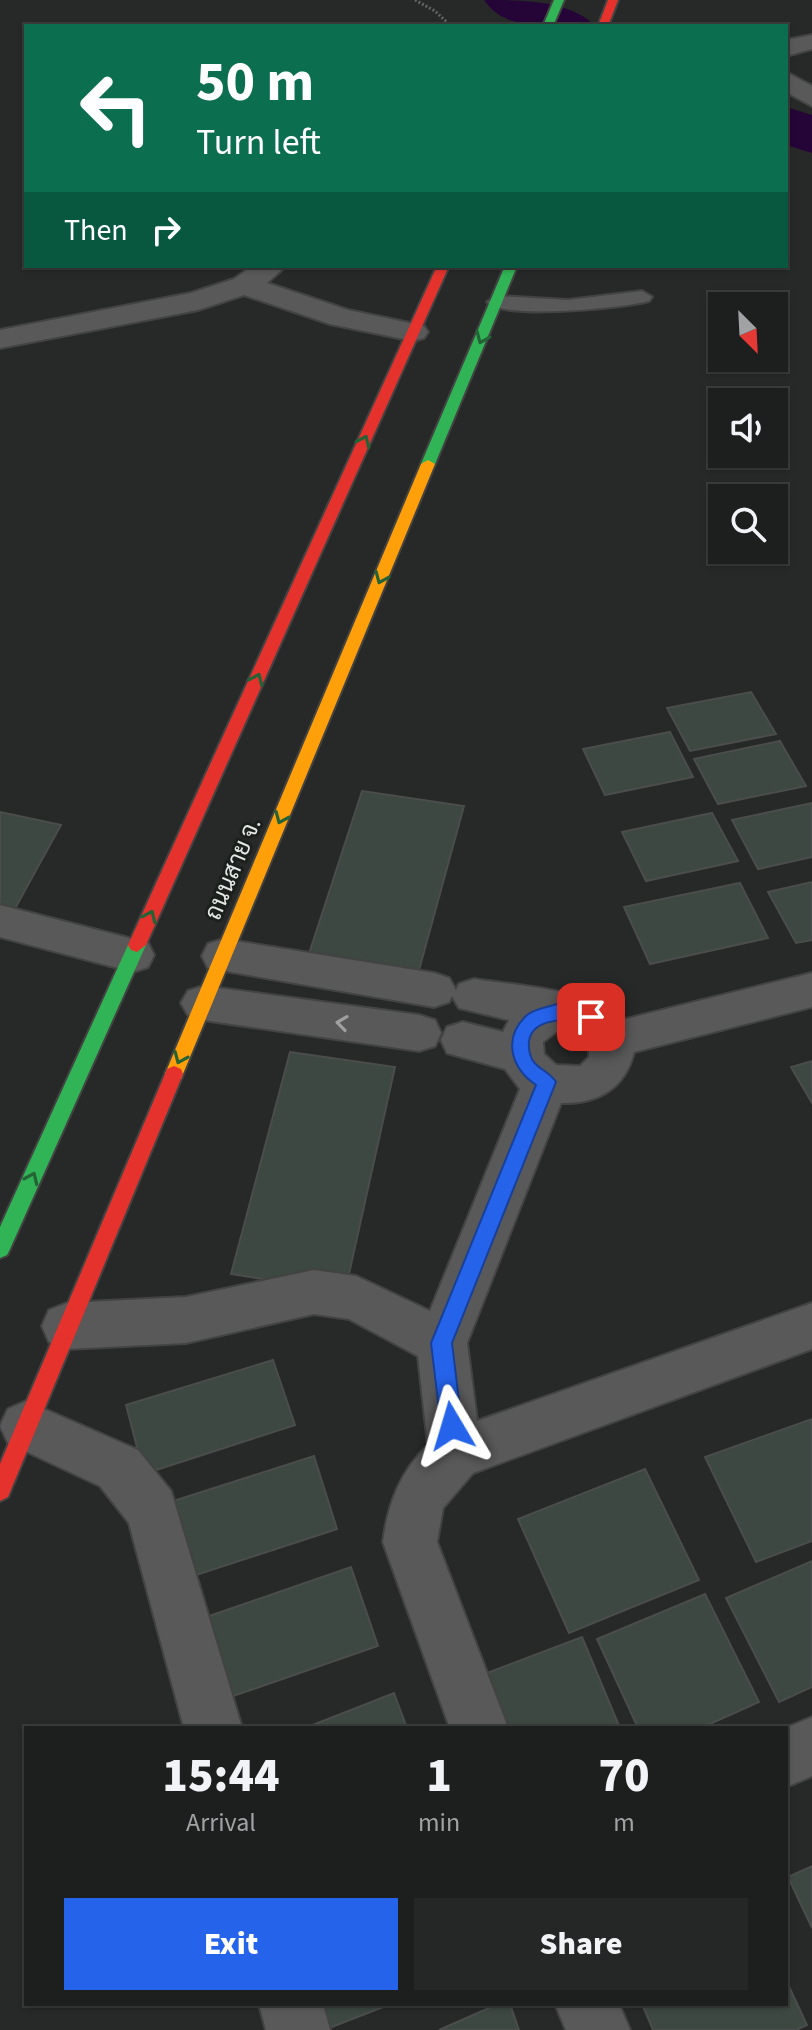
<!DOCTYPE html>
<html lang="en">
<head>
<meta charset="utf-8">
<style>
	body { margin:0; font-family:"Source Sans 3",Sarabun,sans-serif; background:#252726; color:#f1f3f6; height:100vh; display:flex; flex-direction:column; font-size:30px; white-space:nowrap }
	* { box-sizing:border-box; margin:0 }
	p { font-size:26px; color:#a0a2a4 }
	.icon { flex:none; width:44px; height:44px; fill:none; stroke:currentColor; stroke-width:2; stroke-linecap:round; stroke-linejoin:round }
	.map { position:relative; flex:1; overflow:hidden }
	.side { position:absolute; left:24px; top:1726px; width:764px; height:280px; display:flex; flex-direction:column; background:#1c1f1d; border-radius:0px; box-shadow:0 2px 6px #0004,0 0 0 2px #3a3d3b }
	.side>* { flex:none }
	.hud { position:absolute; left:24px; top:24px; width:764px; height:244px; border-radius:0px; box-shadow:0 2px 6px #0004,0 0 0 2px #3a3d3b; background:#0b6e4f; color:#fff; overflow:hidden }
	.needle { width:52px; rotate:156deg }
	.fabs { position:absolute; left:708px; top:292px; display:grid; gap:16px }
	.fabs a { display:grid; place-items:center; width:80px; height:80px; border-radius:0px; background:#1c1f1d; box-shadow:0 2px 6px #0004,0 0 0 2px #3a3d3b; font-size:40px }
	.pin { position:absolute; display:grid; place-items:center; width:68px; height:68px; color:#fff; margin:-34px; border-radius:16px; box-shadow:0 4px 12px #0006 }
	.me { position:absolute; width:88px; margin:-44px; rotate:353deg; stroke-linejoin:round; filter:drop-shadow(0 0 6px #0008) }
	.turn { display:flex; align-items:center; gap:28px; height:168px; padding:0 40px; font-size:36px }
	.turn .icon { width:104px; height:104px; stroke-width:2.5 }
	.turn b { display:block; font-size:56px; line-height:68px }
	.then { display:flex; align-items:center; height:76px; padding:0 40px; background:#0003; gap:16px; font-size:30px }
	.eta { display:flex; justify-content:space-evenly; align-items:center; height:136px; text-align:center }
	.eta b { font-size:48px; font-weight:800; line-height:56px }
	.primary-button { display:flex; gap:16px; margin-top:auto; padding:16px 40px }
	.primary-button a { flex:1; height:92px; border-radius:0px; background:#2563eb; color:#fff; font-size:32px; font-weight:800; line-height:92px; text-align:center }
	.primary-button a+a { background:#252726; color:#f1f3f6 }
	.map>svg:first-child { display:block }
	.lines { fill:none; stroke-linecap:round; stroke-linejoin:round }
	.river { fill:#250537; fill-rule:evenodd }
	.building { fill:#3d4842; stroke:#4b4d4c; stroke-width:2 }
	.lane-casing { stroke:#424342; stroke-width:4 }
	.street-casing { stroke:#424342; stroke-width:4 }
	.fast-casing { stroke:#424342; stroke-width:4 }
	.slow-casing { stroke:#424342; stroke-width:4 }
	.jam-casing { stroke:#424342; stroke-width:4 }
	.path { stroke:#626362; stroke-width:3; stroke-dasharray:2 2; stroke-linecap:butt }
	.lane { fill:#595959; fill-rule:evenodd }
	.street { fill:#595959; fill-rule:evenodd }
	.fast { fill:#30b455; fill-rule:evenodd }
	.slow { fill:#ff9f0a; fill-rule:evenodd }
	.jam { fill:#e5322d; fill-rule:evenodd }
	.oneway { stroke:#246336 }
	.oneway2 { stroke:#9fa0a0 }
	.route { fill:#2563eb; stroke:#184099; stroke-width:2 }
	.labels { text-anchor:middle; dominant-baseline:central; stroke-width:6; stroke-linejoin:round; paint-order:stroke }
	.street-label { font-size:24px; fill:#e5e8e6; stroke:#1b201d }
</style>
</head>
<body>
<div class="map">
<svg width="812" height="2030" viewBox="0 0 812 2030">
	<rect width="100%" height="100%" fill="#262927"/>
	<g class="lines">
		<!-- river -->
		<path class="river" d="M484,0C520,0 571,0 595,26C558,26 507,34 484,0Z
			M786,107L812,115V153L786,145Z"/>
	</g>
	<!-- building -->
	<path class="building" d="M751,692L776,734L690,751L667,708Z
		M670,732L693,777L605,795L583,749Z
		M780,741L806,786L718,804L694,759Z
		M362,791L464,806L416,981L306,963Z
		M812,803V857L758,869L732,820Z
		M0,812L61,825L11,916L0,914Z
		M712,813L738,861L646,881L622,832Z
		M812,882V940L796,943L768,892Z
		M740,883L768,938L650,964L624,907Z
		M290,1052L395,1067L345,1292L231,1274Z
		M812,1061V1103L791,1067Z
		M273,1360L295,1425L144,1474L126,1405Z
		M812,1419V1541L756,1562L705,1457Z
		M314,1456L337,1529L181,1580L161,1505Z
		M645,1469L699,1580L569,1633L518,1519Z
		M812,1561V1687L779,1702L726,1598Z
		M351,1567L378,1646L216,1702L195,1621Z
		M705,1594L759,1702L701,1728H638L597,1639Z
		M582,1637L620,1728H509L487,1673Z
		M394,1693L407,1728H305Z
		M812,1866V1928L788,1877Z
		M786,1980L807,2025L796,2030H653L642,2004H786Z
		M306,2004H391L324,2030H313Z
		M498,2004H510L519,2030H439Z"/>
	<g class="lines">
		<defs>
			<path id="lane" d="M642,291L652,297L649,301C623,308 503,320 487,302L497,296L568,300Z"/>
			<path id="street" d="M812,35V49L786,56V40Z
				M786,72L812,86V106L786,92Z
				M252,266H286L267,283L348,310L424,326L428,332L424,338L413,341L330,324L244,295L198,310L0,348V330L191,293L234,279Z
				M0,905L148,943L154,955L148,967L133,972L0,937Z
				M223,939L434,973L449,978L456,990L459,984L474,979C510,985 600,990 622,1020L812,973V1007L634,1052C625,1089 597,1104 561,1103L467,1343L477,1421L812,1303V1349L473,1473L443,1508L437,1542L508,1728H450L383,1542C388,1504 400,1472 428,1445L418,1356L349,1319L314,1314L186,1343L67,1349L49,1342L42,1326L49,1310L67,1303L186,1297L314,1270L356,1276L430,1311L520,1089L505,1069L447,1053L441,1040L447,1027L463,1022L503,1032L509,1020L459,1008L452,996L449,1002L434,1007L208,968L202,956L208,944ZM560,1029L574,1031L589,1043V1057L580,1066L556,1065L544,1054L543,1042Z
				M203,986L419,1015L435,1020L441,1033L435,1046L419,1051L203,1020L188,1015L181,1003L188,991Z
				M26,1401L138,1450L171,1491L242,1728H184L129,1523L100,1486L8,1443L0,1426L8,1409Z
				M812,1717V1776L786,1787V1728Z
				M259,2004H323L330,2030H266Z
				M555,2004H619L630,2030H566Z"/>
			<path id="fast" d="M554,0H564L553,26H543Z
				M505,266H517L435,464L428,468L423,467L421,464Z
				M137,938L146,945L10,1249L7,1255L0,1258V1227L128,945Z"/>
			<path id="slow" d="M428,460L435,464L183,1074L181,1079H167L165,1074L421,464Z"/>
			<path id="jam" d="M608,0H618L608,26H598Z
				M437,266H449L146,945L137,952L131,950L128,945Z
				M174,1066L181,1069L183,1074L8,1497L0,1501V1464L165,1074L167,1069Z"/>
		</defs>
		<!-- lane casing -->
		<use href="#lane" class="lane-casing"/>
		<!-- street casing -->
		<use href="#street" class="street-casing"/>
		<!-- fast casing -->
		<use href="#fast" class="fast-casing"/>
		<!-- slow casing -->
		<use href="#slow" class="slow-casing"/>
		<!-- jam casing -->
		<use href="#jam" class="jam-casing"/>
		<!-- path -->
		<path class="path" d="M415,0L435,11L451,26"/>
		<!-- lane -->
		<use href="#lane" class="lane"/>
		<!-- street -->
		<use href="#street" class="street"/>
		<!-- fast -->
		<use href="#fast" class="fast"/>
		<!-- slow -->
		<use href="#slow" class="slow"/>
		<!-- jam -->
		<use href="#jam" class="jam"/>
	</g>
	<!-- one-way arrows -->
	<defs><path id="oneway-chevron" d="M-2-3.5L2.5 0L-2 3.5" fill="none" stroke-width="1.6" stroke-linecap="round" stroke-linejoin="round" transform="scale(2)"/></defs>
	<g class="oneway">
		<use href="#oneway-chevron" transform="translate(482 338) rotate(113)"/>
		<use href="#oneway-chevron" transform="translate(364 441) rotate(-66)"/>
		<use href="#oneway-chevron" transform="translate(381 578) rotate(113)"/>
		<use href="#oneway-chevron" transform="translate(257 679) rotate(-66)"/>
		<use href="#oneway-chevron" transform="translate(281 818) rotate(113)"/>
		<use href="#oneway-chevron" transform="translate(150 916) rotate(-66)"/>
		<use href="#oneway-chevron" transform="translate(180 1058) rotate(113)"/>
		<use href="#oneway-chevron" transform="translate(32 1178) rotate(-66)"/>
	</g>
	<use class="oneway2" href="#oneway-chevron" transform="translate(342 1023) rotate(-172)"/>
	<!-- route -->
	<path class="route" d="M557,1004H575L597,1012L600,1017L591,1024C568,1017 521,1016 530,1054C533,1068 550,1071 556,1082L452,1343L462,1426L459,1433L452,1436L444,1433L441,1426L431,1343L536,1085C511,1068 502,1038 527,1015C534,1009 548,1007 557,1004Z"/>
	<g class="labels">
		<!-- street labels -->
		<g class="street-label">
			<text transform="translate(233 869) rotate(-67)">ถนนสาย จ.</text>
		</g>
	</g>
</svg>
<div class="fabs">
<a><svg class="needle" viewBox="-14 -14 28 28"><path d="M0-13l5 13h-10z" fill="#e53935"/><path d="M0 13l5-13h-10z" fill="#a0a2a4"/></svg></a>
<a><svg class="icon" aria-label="sound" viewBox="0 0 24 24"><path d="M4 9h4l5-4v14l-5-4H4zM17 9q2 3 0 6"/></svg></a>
<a><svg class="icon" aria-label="search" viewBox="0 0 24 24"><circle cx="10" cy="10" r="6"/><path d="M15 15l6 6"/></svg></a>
</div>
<div class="pin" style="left:591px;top:1017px;background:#d93025"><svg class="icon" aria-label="arrive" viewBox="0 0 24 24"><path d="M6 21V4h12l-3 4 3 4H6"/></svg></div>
<svg class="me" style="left:452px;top:1426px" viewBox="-20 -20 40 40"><path d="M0-17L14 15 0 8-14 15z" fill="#2563eb" stroke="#fff" stroke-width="4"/></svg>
<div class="hud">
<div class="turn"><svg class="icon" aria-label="left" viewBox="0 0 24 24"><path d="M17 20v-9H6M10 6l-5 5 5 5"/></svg><div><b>50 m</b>Turn left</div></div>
<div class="then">Then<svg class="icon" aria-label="right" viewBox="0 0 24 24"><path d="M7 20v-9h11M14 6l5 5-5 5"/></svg></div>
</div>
<section class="side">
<div class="eta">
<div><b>15:44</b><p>Arrival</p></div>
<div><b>1</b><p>min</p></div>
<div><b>70</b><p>m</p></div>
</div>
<div class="primary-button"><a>Exit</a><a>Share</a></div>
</section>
</div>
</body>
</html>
